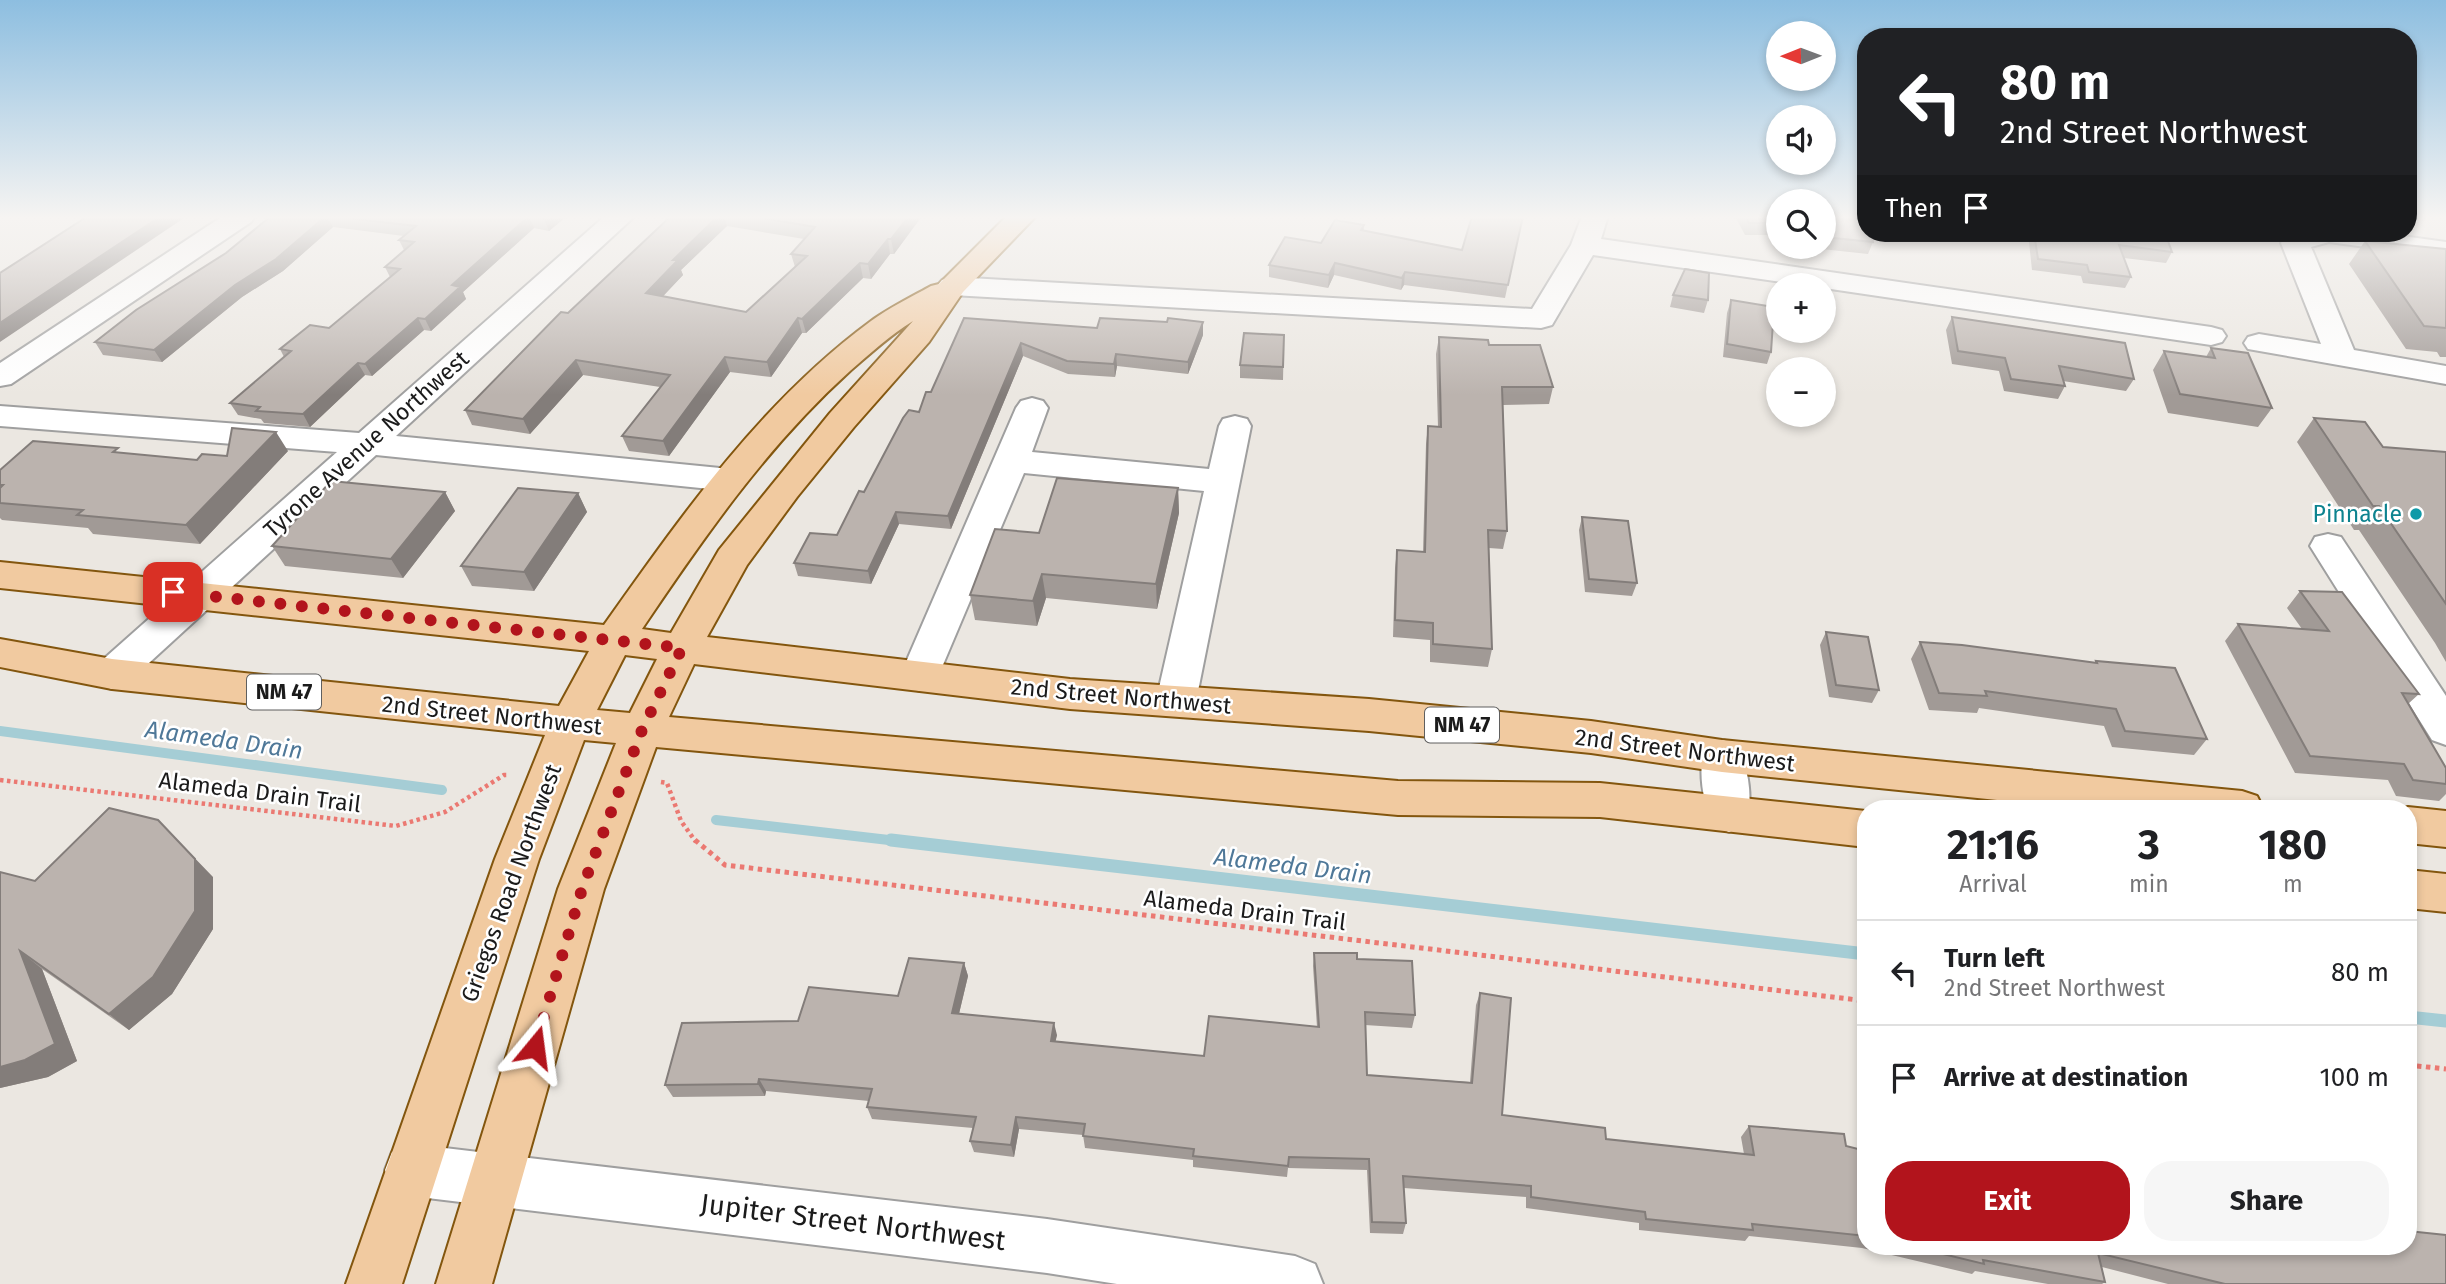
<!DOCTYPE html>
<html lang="en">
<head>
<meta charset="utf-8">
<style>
	body { margin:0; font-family:"Fira Sans",sans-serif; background:#f6f6f6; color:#202124; height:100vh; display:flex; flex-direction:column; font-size:26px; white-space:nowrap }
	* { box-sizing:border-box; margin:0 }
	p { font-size:23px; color:#757577 }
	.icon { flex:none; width:38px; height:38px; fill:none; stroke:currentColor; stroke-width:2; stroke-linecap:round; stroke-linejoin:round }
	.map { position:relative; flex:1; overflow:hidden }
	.panel { position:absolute; left:1857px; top:800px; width:560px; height:455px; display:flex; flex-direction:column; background:#fff; border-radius:28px; box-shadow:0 4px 10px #0003 }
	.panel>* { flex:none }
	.guide { position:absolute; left:1857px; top:28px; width:560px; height:214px; border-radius:28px; box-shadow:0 4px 10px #0003; background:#202124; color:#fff; overflow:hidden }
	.needle { width:46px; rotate:269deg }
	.tools { position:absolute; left:1766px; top:21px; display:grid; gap:14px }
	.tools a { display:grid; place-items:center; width:70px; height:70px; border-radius:50%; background:#fff; box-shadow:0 4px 10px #0003; font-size:35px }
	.pin { position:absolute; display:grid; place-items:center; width:60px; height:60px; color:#fff; margin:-30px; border-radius:14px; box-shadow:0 4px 10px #0006 }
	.me { position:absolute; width:77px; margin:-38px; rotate:16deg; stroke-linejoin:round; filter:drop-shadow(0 0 5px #0008) }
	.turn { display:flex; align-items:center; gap:24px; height:147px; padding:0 28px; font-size:32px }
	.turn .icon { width:91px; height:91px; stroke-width:2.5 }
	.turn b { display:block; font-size:49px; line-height:60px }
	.then { display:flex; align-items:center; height:66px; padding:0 28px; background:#0003; gap:14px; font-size:26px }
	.eta { display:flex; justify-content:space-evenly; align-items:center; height:119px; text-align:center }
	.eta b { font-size:42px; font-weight:700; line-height:49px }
	.action { display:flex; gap:14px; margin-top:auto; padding:14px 28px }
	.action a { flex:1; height:80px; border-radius:28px; background:#b2141c; color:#fff; font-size:28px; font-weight:700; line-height:80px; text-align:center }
	.action a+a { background:#f6f6f6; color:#202124 }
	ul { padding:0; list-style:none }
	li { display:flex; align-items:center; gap:21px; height:105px; padding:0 28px; border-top:2px solid #e0e0e0 }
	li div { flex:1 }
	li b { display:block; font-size:26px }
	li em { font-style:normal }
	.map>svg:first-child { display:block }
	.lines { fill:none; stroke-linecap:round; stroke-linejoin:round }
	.stream-far1 { stroke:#a5cdd5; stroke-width:10 }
	.stream { stroke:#a5cdd5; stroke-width:13 }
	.minor-casing { stroke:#9f9f9f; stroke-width:4 }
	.major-casing { stroke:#83560e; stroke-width:4 }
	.path-far1 { stroke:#eb7972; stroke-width:4.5; stroke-dasharray:3.5 3.5; stroke-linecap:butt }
	.path { stroke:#eb7972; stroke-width:5; stroke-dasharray:4.5 4.5; stroke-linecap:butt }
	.minor { fill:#fff; fill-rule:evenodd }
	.major { fill:#f1caa0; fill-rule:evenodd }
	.wall { fill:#a19a96; fill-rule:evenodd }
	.shaded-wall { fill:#837d7a }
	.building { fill:#bbb3ae; stroke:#837d7a; stroke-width:2 }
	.route { stroke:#b2141c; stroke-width:12; stroke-dasharray:0 21.6 }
	.culture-dot { fill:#0f9aa8; stroke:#fff; stroke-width:2.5 }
	.labels { text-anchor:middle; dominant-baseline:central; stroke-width:5; stroke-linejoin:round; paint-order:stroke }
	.shield { fill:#fff; stroke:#5f5f5f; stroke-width:2 }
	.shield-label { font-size:21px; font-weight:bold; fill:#1b1b1b }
	.street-label { font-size:23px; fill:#1b1b1b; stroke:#fff }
	.culture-label { font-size:23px; fill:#0d838f; stroke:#fff; text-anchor:end }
	.water-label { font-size:24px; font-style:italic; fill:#4f7898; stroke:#fff }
	.near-street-label { font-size:28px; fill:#1b1b1b; stroke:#fff }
</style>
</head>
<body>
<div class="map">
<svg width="2446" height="1284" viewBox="0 0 2446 1284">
	<rect width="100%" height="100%" fill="#ebe7e1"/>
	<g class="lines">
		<!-- stream-far1 -->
		<path class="stream-far1" d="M0,731L442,790
			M716,820L906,842"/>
		<!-- stream -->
		<path class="stream" d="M891,840L1866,954
			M2408,1017L2446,1021"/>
		<defs>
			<path id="minor" d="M223,216H255L251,222L11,384L0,386V363Z
				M605,216H635L396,436L730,469L742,472L747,480L742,488L730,491L376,455L126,684L112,689L98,684L92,674L98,664L337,452L0,426V406L359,433Z
				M1582,216H1608L1601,239L2211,327L2222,330L2226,336L2222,342L2211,345L1824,288V285H1802L1593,255L1552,325L1541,328L952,295L942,292L937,286L942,280L952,277L1532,309L1571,245Z
				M2302,233H2381L2446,242V258L2329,242L2311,247L2354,350L2446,366V384L2248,349L2244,343L2248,337L2259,334L2321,344L2281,243L2285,237Z
				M1032,398L1043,401L1048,408L1032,452L1209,469L1219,426L1223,419L1235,416L1247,419L1251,426L1196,701L1190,712L1176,716L1162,712L1156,701L1204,491L1024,473L934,686L920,691L906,686L900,676L1016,408L1021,401Z
				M2328,534L2341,537L2446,696V745L2432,740L2310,546L2315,537Z
				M1722,740L1737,744C1748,765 1755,805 1744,826L1729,832L1714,826C1703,806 1696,765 1707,744Z
				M411,1144L1047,1219L1295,1256L1315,1264L1323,1284H1117L1047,1273L411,1196L392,1188L385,1170L392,1152Z"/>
			<path id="major" d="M1007,216H1036L963,292L929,342L854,427L797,497L747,565L707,637L1070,679L1369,699L1591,721L1722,740L2242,791L2257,796L2263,808H2076L1722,772L1591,753L1369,731L1070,709L694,664L669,717L1398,781L1600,783L1866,811V847L1600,817L1398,815L656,747L604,889L492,1284H436L558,889L616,743L584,740L539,859L402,1284H346L495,859L545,735L112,689L0,667V639L112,659L559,706L589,651L0,588V562L604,625C682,515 761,402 871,321C889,308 911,297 931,286L939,284ZM913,321L830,413L719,550L671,633L642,629C704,537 767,446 850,371C871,353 890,335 913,321ZM625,655L657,659L630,713L597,710Z
				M2408,807L2446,811V847L2408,843V808H2404Z
				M2408,870L2446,874V912L2408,908Z"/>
		</defs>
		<!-- minor casing -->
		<use href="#minor" class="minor-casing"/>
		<!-- major casing -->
		<use href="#major" class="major-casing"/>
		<!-- path-far1 -->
		<path class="path-far1" d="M0,780L396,826L445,812L504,775H509
			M661,782L667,783L681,821L696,842"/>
		<!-- path -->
		<path class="path" d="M695,840L725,865L1866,1001
			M2408,1065L2446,1069"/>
		<!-- minor -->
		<use href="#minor" class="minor"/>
		<!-- major -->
		<use href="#major" class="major"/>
	</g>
	<!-- wall -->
	<path class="wall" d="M271,216H567L549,231L534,228L463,292L466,299L431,331L424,330L372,376L365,375L310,427L264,423L261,419L238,415L230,403L284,357L280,349L329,328L390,277L385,267L404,250L399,240L404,236L333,227L283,271L242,297L162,362L103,355L95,342L226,253Z
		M671,216H922L894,254H890L871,279L863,278L806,333H802L771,377L730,372L669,456L629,451L622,436L660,387L583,375L530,434L472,425L465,410ZM727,226L804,239L791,254L795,267L746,312L663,296L683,275L681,270Z
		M1735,216H1778V235H1745Z
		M1824,216L1873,242L1868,254L1803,247H1824Z
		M1522,219L1505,298L1404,285L1401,290L1334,275L1328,288L1269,277V265L1364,225V231L1462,250Z
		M2028,233H2165L2172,252L2166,263L2124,258L2131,277L2125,288L2083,283L2081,276L2032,270Z
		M2365,241L2446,249V357H2440L2437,352L2406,349L2349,264Z
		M1673,295L1708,300L1704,313L1670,307Z
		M1731,300L1771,352L1767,364L1723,357L1727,313Z
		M1952,317L2134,379L2126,391L2063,381L2065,386L2058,399L2004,391L1999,371L1952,364L1946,330Z
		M964,318L1097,328L1167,322H1203V335L1188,374L1117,366L1115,377L1068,374L1023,356L951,529L899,524L871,584L798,576L794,563L837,535L864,492L919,412L931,392Z
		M1284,335L1283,380L1240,378V365Z
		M1439,337L1489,345L1553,387L1549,404L1503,405L1507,531L1503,549L1489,548L1492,649L1488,667L1430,662V640L1393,637L1395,568L1397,550L1423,552L1426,444L1428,426L1438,427L1436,354Z
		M2211,348L2272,408L2258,427L2168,413L2153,370L2164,351L2206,357Z
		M2314,418L2383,447L2446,452V662L2435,643L2359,530H2354L2297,442Z
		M288,451L200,544L93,534L88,528L2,520L0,518V470L121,453L197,460Z
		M1178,488L1179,513L1157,609L1046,598L1037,626L975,620L970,595L1039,533Z
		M445,492L455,511L403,578L285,566L272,546Z
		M578,493L587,512L534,591L472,586L461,566Z
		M1582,517L1637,583L1632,596L1585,592L1579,530Z
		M2300,591L2419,694L2408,704L2446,768V794L2439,801L2396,796L2388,780L2295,773L2225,641L2238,624L2302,629L2287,608Z
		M1826,632L1879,690L1872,703L1829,697L1820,645Z
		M1920,642L2095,663L2096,661L2207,739L2194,755L2112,747L2104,726L1979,708L1977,713L1929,710L1911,659Z
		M213,877V929L172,994L129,1030L42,969L77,1061L48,1077L0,1088L35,881Z
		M1314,953L1357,959L1415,1015L1412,1028L1365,1025L1367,1075L1470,1082L1476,1005L1480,993L1502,1115L1606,1139L1744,1154L1741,1137L1749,1126L1866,1151V1246H2408L2446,1284H2168L2102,1267L2105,1282L2102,1284H2048L1975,1271L1972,1274L1862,1248L1749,1236L1745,1241L1639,1230V1223L1526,1208V1197L1404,1188L1406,1223L1403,1234L1370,1233L1367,1170L1288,1168L1287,1177L1193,1167V1160L1085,1148L1083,1135L1019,1129L1014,1157L974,1152L970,1141L973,1128L872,1119L867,1107L869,1101L766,1091L765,1096L673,1097L665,1085L798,1021L898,996L964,963L968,976L959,1014L1057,1035L1055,1041L1204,1056L1317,1027L1313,966Z"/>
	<!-- shaded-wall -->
	<path class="shaded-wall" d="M161,216H187L0,342V323Z
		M327,216L333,227L283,271L242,297L162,362L154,350L235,285Z
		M529,216L534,228L463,292L466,299L431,331L425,319L452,285Z
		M548,216H567L549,231L544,219Z
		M718,216H724L727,226L681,270L683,275L652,308L646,293L673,260Z
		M909,216H922L894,254L891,239Z
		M888,239L890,254L871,279L868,264Z
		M860,263L863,278L806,333L802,319Z
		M1335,263L1334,275L1328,288L1329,275Z
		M1405,272L1404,285L1401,290L1402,278Z
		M418,318L424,330L372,376L365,364Z
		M798,318L802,333L771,377L767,362Z
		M1203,322V335L1188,374V362Z
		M1021,343L1023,356L951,529L948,516Z
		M1116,354L1117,366L1115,377L1114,364Z
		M725,357L730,372L669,456L663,441Z
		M576,360L583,375L530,434L523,419Z
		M358,363L365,375L310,427L303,414Z
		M276,432L288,451L200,544L186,525Z
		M1178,488L1179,513L1157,609L1156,584Z
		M445,492L455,511L403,578L391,559Z
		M578,493L587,512L534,591L524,572Z
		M896,512L899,524L871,584L868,571Z
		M1042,574L1046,598L1037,626L1033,601Z
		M158,820L213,877V929L172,994L129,1030L109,1014Z
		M20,951L42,969L77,1061L48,1077L0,1088V1066Z
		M964,963L968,976L956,1026L952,1013Z
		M1054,1023L1057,1035L1053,1053L1051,1041Z
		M759,1079L766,1091L765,1096L758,1084Z
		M1016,1117L1019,1129L1014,1157L1011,1145Z"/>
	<!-- building -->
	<path class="building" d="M88,216H161L0,323V273Z
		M271,216H326L276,259L235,285L154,350L95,342L136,310L226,253Z
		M330,216H548L544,219L529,216L452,285L460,287L425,319L418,318L365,364L358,363L303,414L256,411L260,407L230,403L291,351L280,349L310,325L329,328L400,269L385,267L414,242L399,240L416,226Z
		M671,216H718L673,260H678L646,293L746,312L807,256L791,254L815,227L750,216H909L891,239H888L868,264L860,263L802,319L798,318L767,362L725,357L663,441L622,436L670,375L576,360L523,419L465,410L561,312L568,313Z
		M1472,216H1523L1508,285L1405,272L1402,278L1335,263L1329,275L1269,265L1285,237L1321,243L1335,220L1364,225L1361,230L1462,250Z
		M1745,216H1778V223H1749Z
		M1824,216H1866V233H1871L1873,242L1824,237Z
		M2034,233H2165L2172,252L2119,245L2131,277L2089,272L2087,265L2038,259Z
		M2365,241L2446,249V328L2424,326Z
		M1685,269L1709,273L1708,300L1673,295Z
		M1731,300L1774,307L1771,352L1727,344Z
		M1952,317L2125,343L2134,379L2059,366L2065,386L2011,379L2005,358L1958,351Z
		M964,318L1097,328L1100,318L1167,322L1168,318L1203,322L1188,362L1116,354L1114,364L1067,361L1021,343L948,516L896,512L868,571L794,563L810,533L837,535L859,491L864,492L903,418L909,410L919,412L926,392H931Z
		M1244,333L1284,335L1283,367L1240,365Z
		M1439,337L1488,340L1489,345H1540L1553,387H1502L1507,531L1488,530L1492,649L1433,644V623L1395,620L1397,550L1425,552L1428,426L1441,427Z
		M2211,348L2248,353L2272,408L2180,394L2164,351L2215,358Z
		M2314,418L2365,422L2383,447L2446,452V604L2379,506H2373Z
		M232,428L276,432L186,525L77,515L83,510L0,503V488L3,485H0V470L33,441L118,448L113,452L197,460L202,454L227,456Z
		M1057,478L1178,488L1156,584L1042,574L1033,601L970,595L995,529L1039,533Z
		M331,481L445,492L391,559L272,546Z
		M518,488L578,493L524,572L461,566Z
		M1582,517L1628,521L1637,583L1589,579Z
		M2300,591L2342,592L2419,694L2402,693L2446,768V784L2413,780L2404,764L2310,756L2238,624L2329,631Z
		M1826,632L1868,637L1879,690L1836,685Z
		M1920,642L1962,645L2097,663L2096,661L2175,668L2207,739L2125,731L2116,709L1985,691L1987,696L1939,693Z
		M109,808L158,820L195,859V911L153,977L109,1014L20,951L55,1044L25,1060L0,1067V872L35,881Z
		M1314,953H1357V959L1412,961L1415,1015L1365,1012L1367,1075L1472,1083L1480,993L1511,998L1502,1115L1605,1128L1606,1139L1754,1155L1749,1126L1844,1134L1846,1146L1866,1151V1236L1752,1224L1753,1230L1646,1219L1645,1212L1531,1197V1186L1403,1176L1406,1223L1372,1222L1369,1159L1289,1157L1288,1166L1193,1156L1194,1149L1083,1136L1085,1124L1016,1117L1011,1145L970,1141L976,1117L867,1107L872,1089L759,1079L758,1084L665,1085L682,1023L798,1021L809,987L898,996L909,958L964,963L952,1013L1054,1023L1051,1041L1204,1056L1209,1016L1319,1027Z
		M2408,1231L2446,1235V1284H2225L2098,1253L2105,1282L1983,1260L1984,1264L1910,1246H2408Z"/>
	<!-- sky -->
	<linearGradient id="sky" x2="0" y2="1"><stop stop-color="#8dbee0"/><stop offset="0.55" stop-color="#f6f4f2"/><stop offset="1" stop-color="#f6f4f2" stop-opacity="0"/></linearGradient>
	<rect width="2446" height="395" fill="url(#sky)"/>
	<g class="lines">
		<!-- route -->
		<path class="route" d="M173,592L682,648L642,730L582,889L535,1047"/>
	</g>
	<!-- markers -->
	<circle class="culture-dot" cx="2416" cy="514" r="7"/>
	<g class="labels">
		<!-- shield labels -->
		<g class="shield">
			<rect x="247" y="674.5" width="74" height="35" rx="5"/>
			<rect x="1425" y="707.5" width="74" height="35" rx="5"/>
		</g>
		<g class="shield-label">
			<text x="284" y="692">NM 47</text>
			<text x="1462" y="725">NM 47</text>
		</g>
		<!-- street labels -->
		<g class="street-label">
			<text transform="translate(366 444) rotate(-42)">Tyrone Avenue Northwest</text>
			<text transform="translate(1121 696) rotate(5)">2nd Street Northwest</text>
			<text transform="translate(492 715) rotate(6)">2nd Street Northwest</text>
			<text transform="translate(1685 750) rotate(7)">2nd Street Northwest</text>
			<text transform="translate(260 792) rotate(7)">Alameda Drain Trail</text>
			<text transform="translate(511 883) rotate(-70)">Griegos Road Northwest</text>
			<text transform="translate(1245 910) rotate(7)">Alameda Drain Trail</text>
		</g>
		<!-- culture labels -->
		<g class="culture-label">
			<text x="2402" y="514">Pinnacle</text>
		</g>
		<!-- water labels -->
		<g class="water-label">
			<text transform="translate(224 740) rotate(8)">Alameda Drain</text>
			<text transform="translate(1293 866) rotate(7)">Alameda Drain</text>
		</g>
		<!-- near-street labels -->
		<g class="near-street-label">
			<text transform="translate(853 1222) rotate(7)">Jupiter Street Northwest</text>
		</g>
	</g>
</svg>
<div class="tools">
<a><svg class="needle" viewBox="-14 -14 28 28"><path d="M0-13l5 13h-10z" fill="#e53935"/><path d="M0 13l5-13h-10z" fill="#757577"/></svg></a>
<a><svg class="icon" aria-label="sound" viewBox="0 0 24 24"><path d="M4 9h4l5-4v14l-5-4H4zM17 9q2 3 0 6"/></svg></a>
<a><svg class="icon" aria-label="search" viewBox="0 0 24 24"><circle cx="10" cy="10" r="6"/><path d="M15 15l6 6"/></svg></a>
<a>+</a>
<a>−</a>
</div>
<div class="pin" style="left:173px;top:592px;background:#d93025"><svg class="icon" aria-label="arrive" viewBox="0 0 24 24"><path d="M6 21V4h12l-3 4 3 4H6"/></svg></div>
<svg class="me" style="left:535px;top:1047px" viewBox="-20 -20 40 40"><path d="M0-17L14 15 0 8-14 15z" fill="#b2141c" stroke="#fff" stroke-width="4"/></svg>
<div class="guide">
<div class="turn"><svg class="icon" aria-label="left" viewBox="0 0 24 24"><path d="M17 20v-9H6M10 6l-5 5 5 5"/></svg><div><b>80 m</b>2nd Street Northwest</div></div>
<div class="then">Then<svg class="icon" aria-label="arrive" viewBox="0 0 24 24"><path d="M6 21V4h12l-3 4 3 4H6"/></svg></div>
</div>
<section class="panel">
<div class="eta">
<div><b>21:16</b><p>Arrival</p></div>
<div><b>3</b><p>min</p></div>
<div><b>180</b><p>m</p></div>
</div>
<ul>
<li><svg class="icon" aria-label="left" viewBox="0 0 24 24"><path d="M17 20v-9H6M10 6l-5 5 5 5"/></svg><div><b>Turn left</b><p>2nd Street Northwest</p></div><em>80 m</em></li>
<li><svg class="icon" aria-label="arrive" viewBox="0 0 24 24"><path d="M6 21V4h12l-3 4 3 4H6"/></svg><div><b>Arrive at destination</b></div><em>100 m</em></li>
</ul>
<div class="action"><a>Exit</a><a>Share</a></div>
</section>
</div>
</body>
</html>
